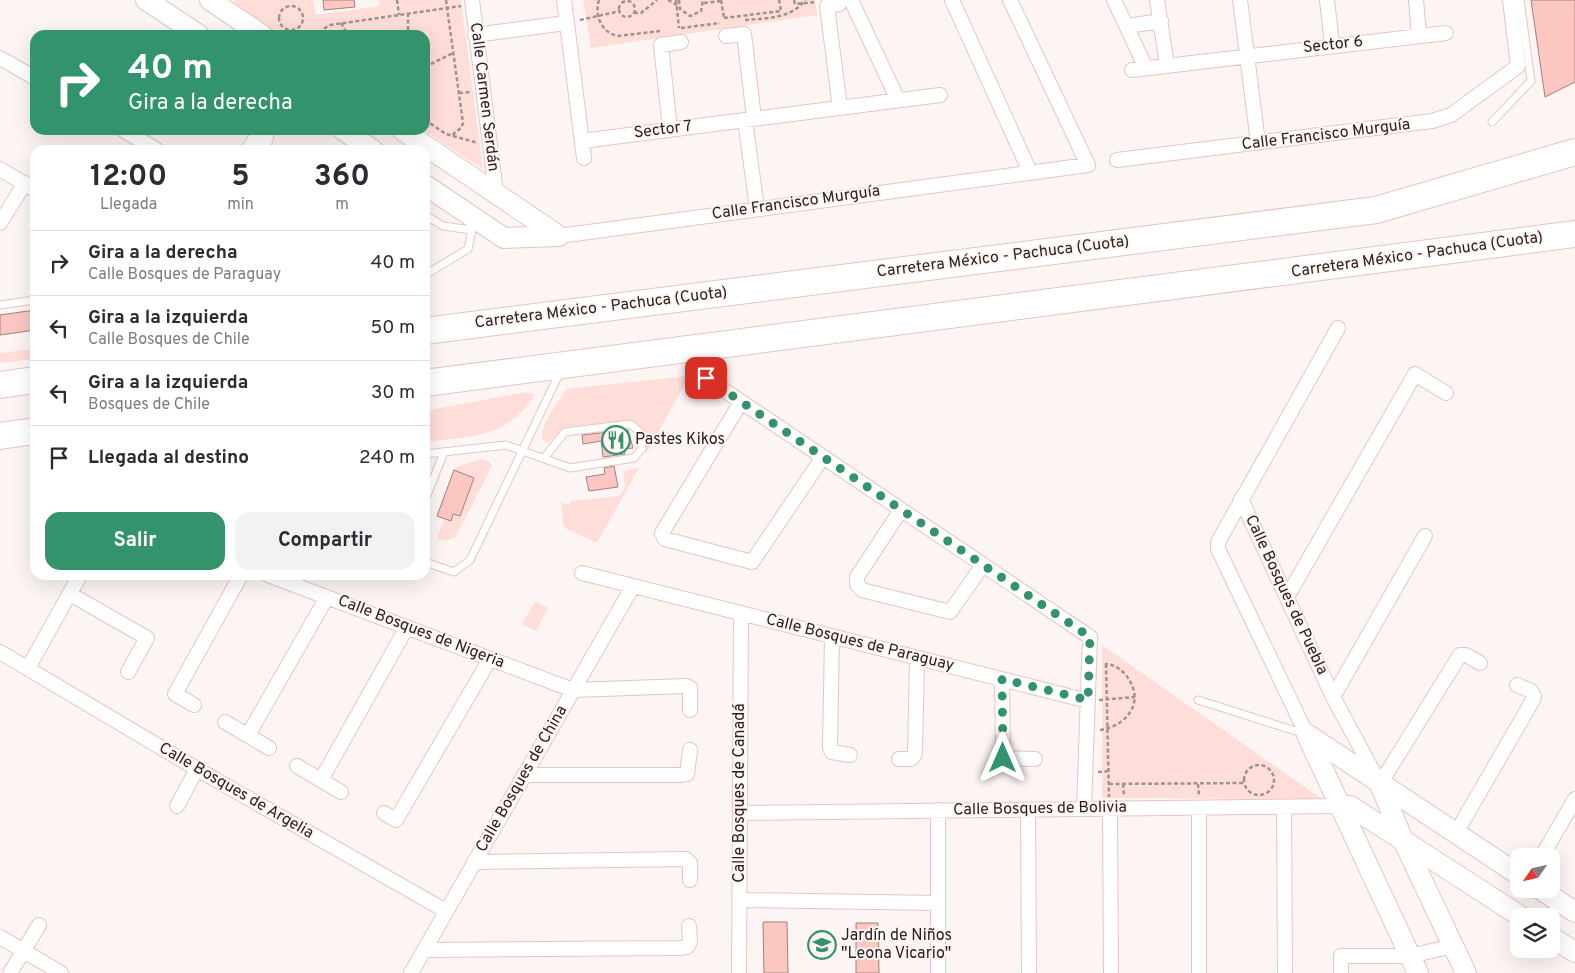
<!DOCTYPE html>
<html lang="es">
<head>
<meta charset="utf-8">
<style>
	body { margin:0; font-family:Overpass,sans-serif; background:#f2f2f3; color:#2b2b33; height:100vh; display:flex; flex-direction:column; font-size:19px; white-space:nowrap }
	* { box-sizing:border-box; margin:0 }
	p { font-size:16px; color:#7c7c81 }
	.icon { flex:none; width:28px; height:28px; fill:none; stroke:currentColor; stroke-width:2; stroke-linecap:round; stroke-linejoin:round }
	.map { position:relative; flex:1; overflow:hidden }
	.panel { position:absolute; left:30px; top:145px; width:400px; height:435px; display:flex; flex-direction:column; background:#fff; border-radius:15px; box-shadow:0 5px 20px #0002 }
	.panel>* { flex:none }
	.top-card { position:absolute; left:30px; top:30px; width:400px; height:105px; border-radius:15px; box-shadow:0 5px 20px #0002; background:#33936c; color:#fff; overflow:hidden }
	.needle { width:32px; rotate:236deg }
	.buttons { position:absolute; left:1510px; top:848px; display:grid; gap:10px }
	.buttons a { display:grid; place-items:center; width:50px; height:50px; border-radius:10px; background:#fff; box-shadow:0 5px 20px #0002; font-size:25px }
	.pin { position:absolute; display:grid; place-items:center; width:42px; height:42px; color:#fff; margin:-21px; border-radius:10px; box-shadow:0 2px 8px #0006 }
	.me { position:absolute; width:55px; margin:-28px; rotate:0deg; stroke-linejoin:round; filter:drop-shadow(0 0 4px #0008) }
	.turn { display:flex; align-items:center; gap:18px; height:105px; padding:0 15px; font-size:22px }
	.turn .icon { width:65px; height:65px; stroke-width:2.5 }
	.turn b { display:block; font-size:35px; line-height:42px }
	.eta { display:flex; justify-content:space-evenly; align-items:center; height:85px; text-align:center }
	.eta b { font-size:30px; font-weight:700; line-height:35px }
	.primary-button { display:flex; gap:10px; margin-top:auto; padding:10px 15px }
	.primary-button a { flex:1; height:58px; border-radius:15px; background:#33936c; color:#fff; font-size:20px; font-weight:700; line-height:58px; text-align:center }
	.primary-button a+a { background:#f2f2f3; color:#2b2b33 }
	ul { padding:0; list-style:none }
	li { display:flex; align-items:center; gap:15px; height:65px; padding:0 15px; border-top:1px solid #e1e1e2 }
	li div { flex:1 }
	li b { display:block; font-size:19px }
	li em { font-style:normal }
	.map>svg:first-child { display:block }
	.green { fill:#ffddd9 }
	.building { fill:#fbc7c0; stroke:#a1827e }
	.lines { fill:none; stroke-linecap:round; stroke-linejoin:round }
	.lane-casing { stroke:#e7c5c1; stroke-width:9 }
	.street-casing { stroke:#e7c5c1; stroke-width:16 }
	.secondary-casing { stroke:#e7c5c1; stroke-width:22 }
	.highway-casing { stroke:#e7c5c1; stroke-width:28 }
	.path { stroke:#9d9392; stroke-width:2.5; stroke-dasharray:4 2.5; stroke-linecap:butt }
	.lane { stroke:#fff; stroke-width:7 }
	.street { stroke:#fff; stroke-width:14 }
	.secondary { stroke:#fff; stroke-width:20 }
	.highway { stroke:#fff; stroke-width:26 }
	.route { stroke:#33936c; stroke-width:9; stroke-dasharray:0 16.2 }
	.labels { text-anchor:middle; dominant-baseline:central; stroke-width:4; stroke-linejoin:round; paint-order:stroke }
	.street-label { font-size:16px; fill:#2d211f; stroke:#fcf5f4 }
	.poi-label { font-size:16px; fill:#2d211f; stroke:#fcf5f4; text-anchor:start }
</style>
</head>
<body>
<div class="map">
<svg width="1575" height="973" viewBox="0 0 1575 973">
	<rect width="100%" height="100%" fill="#fcf5f4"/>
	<!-- green -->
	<path class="green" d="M236,0H313L316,15L379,6V0H461L483,169L423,130L425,35H279L232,5Z
		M583,0H815L817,15L591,48Z
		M35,349V359L0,363V353Z
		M689,376L646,454C644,440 645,425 630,420L566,427C558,431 555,439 547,443L543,440C538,426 559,402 566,389Z
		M526,392L533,394V399C502,439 472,436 425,442V411Z
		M482,459L490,462L492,466L455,538L445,541L437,538L444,519L450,521L453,514L460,516L469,492L454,470L456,467Z
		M639,468L597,543L565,528L563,524L561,502L569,505L571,501L620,496L625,487L623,471Z
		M535,601L548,608L536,631L522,624Z
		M1102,645L1322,799L1102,798Z"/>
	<!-- building -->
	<path class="building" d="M323,0H354L355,7L324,10Z
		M1531,0H1575V82L1545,97Z
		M35,310V330L0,335V315Z
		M628,430L633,448L625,449V454L603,457L601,441L583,444L582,435Z
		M614,466L618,487L589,491L586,477L605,474L604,468Z
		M454,470L474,478L460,516L453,514L451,521L437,516Z
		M763,922H787L788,973H764Z
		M856,923H878L879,973H856Z"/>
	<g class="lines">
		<defs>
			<path id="lane" d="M1492,122L1531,81L1520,0
				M425,215L443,226L472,230
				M425,275L468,249L472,230L477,223
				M0,305L35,300
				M425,454L506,445L570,468L634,458L642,448L640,432L630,424L565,432L544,458
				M425,500L444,452
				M425,562L454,572L470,560L560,372
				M1198,700L1305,734"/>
			<path id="street" d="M472,0L496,193
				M564,0L584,158
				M851,0L898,100
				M952,0L1030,172
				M1114,0L1146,68
				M1157,0L1167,65
				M1240,0L1258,143
				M1327,0L1332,45
				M1416,0L1419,36
				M839,4L827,6L840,108
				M1127,26L1161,21
				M475,35L566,23
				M726,36L744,34L754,118
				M0,58L35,78
				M1132,70L1446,33
				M745,120L757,209
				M670,129L661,45L681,42
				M123,130L157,150
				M582,141L940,95
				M248,150L261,130
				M262,150L266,137L265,130
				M1117,160L1432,121L1451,115L1518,66L1510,0
				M0,169L35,190
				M0,223L25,183
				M559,236L1088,165L1010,0
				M706,378L1090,637L1084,809
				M741,402L662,533L665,539L752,562L823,457
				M1241,499L1333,697L1380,784L1460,655H1466L1480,663
				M901,510L857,577V584L862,590L950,612L983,565
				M582,573L1088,701
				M268,575L573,690L686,686L690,688V710
				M70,594L147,638L128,672
				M1287,597L1415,374L1446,393
				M832,636L830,748L832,752L850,755
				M0,652L197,769L446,911
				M28,668L80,575
				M1002,679L1003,758L1035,759
				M1333,697L1425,536
				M194,705L175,694L241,575
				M225,722L269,748
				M248,735L327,597
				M1307,735L1218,549V542L1338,328
				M899,759H911L915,754L917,658
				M297,766L341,792
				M524,775H682L687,774L690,750
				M321,780L407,627
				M177,806L197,769
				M1284,807L1285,973
				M1110,809L1111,973
				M938,810V973
				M1028,810L1029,973
				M384,813L396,820L490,659
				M740,813L1341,806
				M1456,833L1533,700L1534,696L1531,691L1517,685
				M1542,856L1575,799
				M474,862L686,859L690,863V880
				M740,900L938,903
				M0,937L61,973
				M424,950L682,948L687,947L690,942L689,926
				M10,973L39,925
				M411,973L633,586
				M739,973L741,613
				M1199,973V808
				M1341,973V956H1410L1453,946"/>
			<path id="secondary" d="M146,0L199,35
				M210,0L262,35
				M343,130L373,150
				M402,130L559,236
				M425,185L504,238L559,236
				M1307,735L1418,973
				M1308,735L1519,875
				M1380,784L1402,838L1466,973
				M1341,806H1350L1520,916
				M1540,889L1575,912
				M1551,937L1575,952"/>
			<path id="highway" d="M425,331L1376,210L1575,152
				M425,383L1575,234
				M0,385L35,380
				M0,436L35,431"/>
		</defs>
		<!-- lane casing -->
		<use href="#lane" class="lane-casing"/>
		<!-- street casing -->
		<use href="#street" class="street-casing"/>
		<!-- secondary casing -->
		<use href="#secondary" class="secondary-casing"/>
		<!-- highway casing -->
		<use href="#highway" class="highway-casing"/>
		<!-- path -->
		<path class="path" d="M397,0L399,15
			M446,0L463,123L461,128L451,136
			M599,0C594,16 602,33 618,36L660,31
			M668,0L677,5
			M676,0L679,28
			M679,0L680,9L690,16L701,11L703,0
			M721,0L724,18
			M794,0L795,4L816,2
			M619 9a8 8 0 1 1 16 0a8 8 0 1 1-16 0Z
			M704,3L721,1
			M279 18a12 12 0 1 1 24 0a12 12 0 1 1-24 0Z
			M408,13V35
			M634,13H641L657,0
			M724,18L781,11L779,0
			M580,20L620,11
			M745,20C767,18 791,19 805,0
			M341,23L348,35
			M681,28L720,23
			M291,31L298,35
			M322,35L325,28L330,25L461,6
			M425,67L453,53
			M459,93L470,92
			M425,120L446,134L478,143
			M1106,664L1109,797
			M1099,700L1135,697
			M1100,730C1130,725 1146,699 1125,674C1119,668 1113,664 1105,664
			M1244 780a15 15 0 1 1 30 0a15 15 0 1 1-30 0Z
			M1098,772L1109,771
			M1109,784L1244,783
			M1123,784L1124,795
			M1198,784L1199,796"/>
		<!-- lane -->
		<use href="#lane" class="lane"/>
		<!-- street -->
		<use href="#street" class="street"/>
		<!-- secondary -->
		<use href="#secondary" class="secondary"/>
		<!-- highway -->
		<use href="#highway" class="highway"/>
	</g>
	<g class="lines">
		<!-- route -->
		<path class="route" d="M706,378L1090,637L1088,700L1002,679L1003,758"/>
	</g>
	<!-- icons -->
	<defs>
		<symbol id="restaurant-ring" viewBox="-11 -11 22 22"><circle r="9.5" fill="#fcf5f4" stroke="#33936c" stroke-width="1.5"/><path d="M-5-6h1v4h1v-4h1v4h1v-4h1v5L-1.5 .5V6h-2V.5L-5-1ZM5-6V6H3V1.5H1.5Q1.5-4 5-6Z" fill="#33936c"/></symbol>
		<symbol id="school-ring" viewBox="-11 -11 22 22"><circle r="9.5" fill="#fcf5f4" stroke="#33936c" stroke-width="1.5"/><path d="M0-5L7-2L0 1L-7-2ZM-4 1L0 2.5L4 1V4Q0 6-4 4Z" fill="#33936c"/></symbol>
	</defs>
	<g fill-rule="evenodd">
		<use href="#restaurant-ring" x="600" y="424" width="32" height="32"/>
		<use href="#school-ring" x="806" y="929" width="32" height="32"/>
	</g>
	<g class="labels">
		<!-- street labels -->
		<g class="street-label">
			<text transform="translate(1333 45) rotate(-6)">Sector 6</text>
			<text transform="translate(484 97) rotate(83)">Calle Carmen Serdán</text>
			<text transform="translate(663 130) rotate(-7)">Sector 7</text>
			<text transform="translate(1326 135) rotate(-7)">Calle Francisco Murguía</text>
			<text transform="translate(796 203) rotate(-8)">Calle Francisco Murguía</text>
			<text transform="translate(1417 255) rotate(-8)">Carretera México - Pachuca (Cuota)</text>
			<text transform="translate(1003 257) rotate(-7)">Carretera México - Pachuca (Cuota)</text>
			<text transform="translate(601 308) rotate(-7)">Carretera México - Pachuca (Cuota)</text>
			<text transform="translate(1286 595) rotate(65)">Calle Bosques de Puebla</text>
			<text transform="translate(421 632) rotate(21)">Calle Bosques de Nigeria</text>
			<text transform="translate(860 643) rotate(14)">Calle Bosques de Paraguay</text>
			<text transform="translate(522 779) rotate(-60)">Calle Bosques de China</text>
			<text transform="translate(236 791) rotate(30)">Calle Bosques de Argelia</text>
			<text transform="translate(740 793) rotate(-90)">Calle Bosques de Canadá</text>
			<text transform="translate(1040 809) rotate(-1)">Calle Bosques de Bolivia</text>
		</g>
		<!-- poi labels -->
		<g class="poi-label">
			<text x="635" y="440">Pastes Kikos</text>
			<text x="841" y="936">Jardín de Niños<tspan x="841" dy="18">"Leona Vicario"</tspan></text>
		</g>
	</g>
</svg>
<div class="buttons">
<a><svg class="needle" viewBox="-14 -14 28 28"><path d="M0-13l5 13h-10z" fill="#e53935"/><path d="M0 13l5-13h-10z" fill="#7c7c81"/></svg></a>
<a><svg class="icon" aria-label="layers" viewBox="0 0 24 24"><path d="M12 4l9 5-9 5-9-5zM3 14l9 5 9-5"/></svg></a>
</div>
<div class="pin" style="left:706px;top:378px;background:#d93025"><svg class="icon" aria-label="arrive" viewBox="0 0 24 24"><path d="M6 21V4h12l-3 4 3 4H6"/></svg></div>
<svg class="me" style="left:1003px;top:758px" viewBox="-20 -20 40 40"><path d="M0-17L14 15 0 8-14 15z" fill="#33936c" stroke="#fff" stroke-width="4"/></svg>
<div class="top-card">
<div class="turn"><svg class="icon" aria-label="right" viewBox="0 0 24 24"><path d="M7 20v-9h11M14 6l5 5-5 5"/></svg><div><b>40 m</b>Gira a la derecha</div></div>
</div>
<section class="panel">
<div class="eta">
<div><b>12:00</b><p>Llegada</p></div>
<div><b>5</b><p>min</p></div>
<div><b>360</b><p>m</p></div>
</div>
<ul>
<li><svg class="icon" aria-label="right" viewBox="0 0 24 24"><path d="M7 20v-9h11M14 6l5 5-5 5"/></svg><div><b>Gira a la derecha</b><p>Calle Bosques de Paraguay</p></div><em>40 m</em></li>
<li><svg class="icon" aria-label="left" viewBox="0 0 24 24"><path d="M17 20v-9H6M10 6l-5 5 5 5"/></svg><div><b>Gira a la izquierda</b><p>Calle Bosques de Chile</p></div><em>50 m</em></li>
<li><svg class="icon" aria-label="left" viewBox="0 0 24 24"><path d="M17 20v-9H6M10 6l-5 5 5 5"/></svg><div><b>Gira a la izquierda</b><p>Bosques de Chile</p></div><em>30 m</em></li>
<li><svg class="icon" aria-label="arrive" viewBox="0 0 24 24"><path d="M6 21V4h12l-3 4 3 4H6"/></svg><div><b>Llegada al destino</b></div><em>240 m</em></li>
</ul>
<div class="primary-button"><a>Salir</a><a>Compartir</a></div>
</section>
</div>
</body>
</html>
